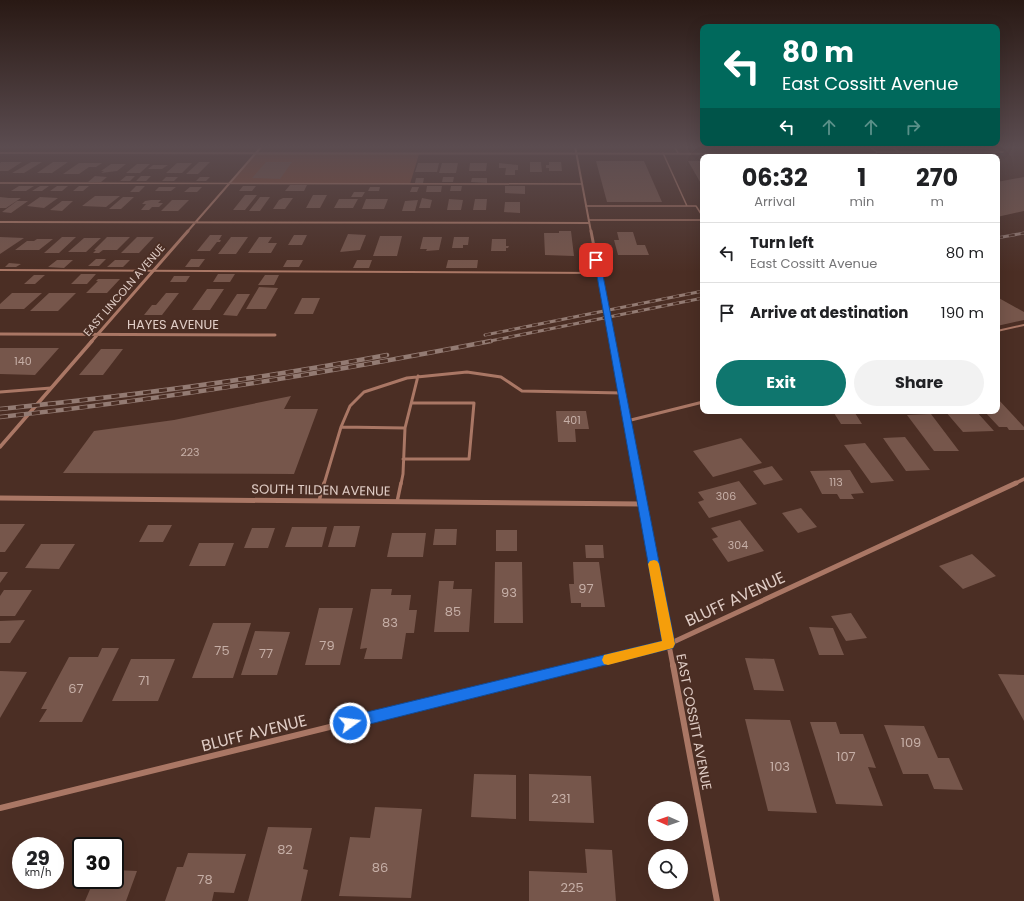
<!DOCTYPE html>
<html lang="en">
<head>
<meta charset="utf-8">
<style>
	body { margin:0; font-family:Poppins,sans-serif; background:#f2f2f2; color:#202124; height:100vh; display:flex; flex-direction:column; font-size:15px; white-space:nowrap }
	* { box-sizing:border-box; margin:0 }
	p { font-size:13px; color:#757577 }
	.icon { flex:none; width:22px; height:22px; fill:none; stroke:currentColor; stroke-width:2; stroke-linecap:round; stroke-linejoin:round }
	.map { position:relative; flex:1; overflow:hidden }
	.details { position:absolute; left:700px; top:154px; width:300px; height:260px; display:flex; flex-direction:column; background:#fff; border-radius:8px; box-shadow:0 4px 16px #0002 }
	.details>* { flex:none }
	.guide { position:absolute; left:700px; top:24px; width:300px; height:122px; border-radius:8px; box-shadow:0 4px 16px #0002; background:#00695c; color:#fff; overflow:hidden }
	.needle { width:26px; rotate:272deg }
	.controls { position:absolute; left:648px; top:801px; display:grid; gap:8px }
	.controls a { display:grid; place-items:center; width:40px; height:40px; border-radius:50%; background:#fff; box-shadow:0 4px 16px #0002; font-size:20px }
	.speed { position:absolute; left:12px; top:837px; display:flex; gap:8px; font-size:20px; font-weight:700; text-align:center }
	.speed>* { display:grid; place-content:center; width:52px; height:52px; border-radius:50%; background:#fff; box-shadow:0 4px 16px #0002; line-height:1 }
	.speed small { font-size:10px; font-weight:400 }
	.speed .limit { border:2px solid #111; border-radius:6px; background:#fff; color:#111 }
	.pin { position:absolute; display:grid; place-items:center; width:34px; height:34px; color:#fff; margin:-17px; border-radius:8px; box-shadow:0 2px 6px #0006 }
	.me { position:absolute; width:44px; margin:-22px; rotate:76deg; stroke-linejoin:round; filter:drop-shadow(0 0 3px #0008) }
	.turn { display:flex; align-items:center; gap:14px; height:84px; padding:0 16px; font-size:18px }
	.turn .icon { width:52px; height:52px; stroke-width:2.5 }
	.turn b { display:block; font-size:28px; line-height:34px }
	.lanes { display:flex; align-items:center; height:38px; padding:0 16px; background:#0003; justify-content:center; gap:20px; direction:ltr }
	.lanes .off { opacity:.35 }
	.eta { display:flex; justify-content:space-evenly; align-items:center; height:68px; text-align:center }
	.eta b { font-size:24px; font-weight:700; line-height:28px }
	.cta { display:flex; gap:8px; margin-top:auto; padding:8px 16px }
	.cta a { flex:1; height:46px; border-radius:24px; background:#0f766e; color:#fff; font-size:16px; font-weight:700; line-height:46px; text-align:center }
	.cta a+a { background:#f2f2f2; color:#202124 }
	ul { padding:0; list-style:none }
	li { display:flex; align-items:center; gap:12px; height:60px; padding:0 16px; border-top:1px solid #e0e0e0 }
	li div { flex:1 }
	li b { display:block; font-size:15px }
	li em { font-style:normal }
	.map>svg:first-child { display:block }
	.green { fill:#804935 }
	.building { fill:#76564b }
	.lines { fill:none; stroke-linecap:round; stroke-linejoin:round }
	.service-far3 { stroke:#aa7765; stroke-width:1.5 }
	.service-far2 { stroke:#aa7765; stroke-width:2 }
	.service-far1 { stroke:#aa7765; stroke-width:3 }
	.service { stroke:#aa7765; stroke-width:3.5 }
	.minor-far4 { stroke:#aa7765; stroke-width:2 }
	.minor-far3 { stroke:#aa7765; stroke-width:3 }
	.minor-far2 { stroke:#aa7765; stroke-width:3.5 }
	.minor-far1 { stroke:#aa7765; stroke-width:5 }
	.minor { stroke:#aa7765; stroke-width:6 }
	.rail-far1-casing { stroke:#937b73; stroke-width:3 }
	.rail-casing { stroke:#937b73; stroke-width:4.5 }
	.rail-far1 { stroke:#4b2e24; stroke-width:2; stroke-dasharray:6; stroke-linecap:butt }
	.rail { stroke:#4b2e24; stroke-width:3; stroke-dasharray:8; stroke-linecap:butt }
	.route { fill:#1a73e8; stroke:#114b97 }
	.slow { fill:#f59e0b }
	.labels { text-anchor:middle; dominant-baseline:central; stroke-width:3.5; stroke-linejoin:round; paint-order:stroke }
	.far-street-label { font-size:11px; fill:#e0cdc6; stroke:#4b2e24 }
	.number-label { font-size:11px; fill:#c6afa7 }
	.street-label { font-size:13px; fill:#e0cdc6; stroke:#4b2e24 }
	.near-number-label { font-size:13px; fill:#c6afa7 }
	.near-street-label { font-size:16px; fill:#e0cdc6; stroke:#4b2e24 }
</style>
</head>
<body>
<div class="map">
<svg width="1024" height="901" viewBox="0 0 1024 901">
	<rect width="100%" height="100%" fill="#4b2e24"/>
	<!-- green -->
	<path class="green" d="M256,154H419L410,184L231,183Z"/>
	<!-- building -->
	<path class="building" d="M723,146H742L743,148H725Z
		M826,146H848L850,148H828Z
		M906,146H993L1001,151L912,150Z
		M596,161H644L662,202H607Z
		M688,161H703V187Z
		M1,162H22L8,171H0V163Z
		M31,162H42L24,173H12Z
		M53,162H68L52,173H37Z
		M199,162H210L198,174H186Z
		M266,162H292L280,179L252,178Z
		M530,162H541L542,172H530Z
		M549,162H561L562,171H549V168H546V165H549Z
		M79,163H102L96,167H89L79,174H63Z
		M177,163H192L182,173H166Z
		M418,163H439L437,172H415Z
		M442,163H458L456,173H439Z
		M470,163H487L486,171H469Z
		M499,163L518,165V170H515V175H505L506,168H499Z
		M111,164H126L117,171L101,173L104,171H101Z
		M137,164H150L140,173H126Z
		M153,165H168L162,169H148Z
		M95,176L107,177L101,182H88Z
		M126,176H135L130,181H120Z
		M141,176H151L146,181H136Z
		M166,177H178L174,181H162Z
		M200,177H210L206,181H196Z
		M443,177H454L453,182H442Z
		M1024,177V211L997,217V182Z
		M416,178H424L423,183H415Z
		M472,178H487V183L471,182Z
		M290,185H307L304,191H285Z
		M19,186H34L26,191H11Z
		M40,186H49L42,191H32Z
		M57,186H68L62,191H50Z
		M79,186H89L83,191H73Z
		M136,186H145L139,192H130Z
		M243,186H256L252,191H239Z
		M427,186H442L441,192H426Z
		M451,186H462L461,191H450Z
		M505,186H525V194L505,193Z
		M159,187H176L171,191H155Z
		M190,187H202L197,192H184Z
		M370,187H380L379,191H368Z
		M412,187H419L417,192H410Z
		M354,192H365L362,197H351Z
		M245,195H257L245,210H233Z
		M313,195H327L320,208H306Z
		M95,196H120L106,207L82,206Z
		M0,197L9,198H21L6,208H0Z
		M40,197L58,198L44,208L27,206Z
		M123,197H134L121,209H109Z
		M260,197H270L260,211H249Z
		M283,198H293L285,209H273L279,200Z
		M422,198L432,200L430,208H419Z
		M339,199H358L353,208H334Z
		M366,199H388L384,209H362Z
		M449,199L463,200L461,210H447Z
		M475,199H487L486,210H473Z
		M151,200H161L158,203H163L159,207H152L149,210H141L146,204H142L145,201Z
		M172,200H189L178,211H161Z
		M418,200L415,211H402L405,201Z
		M17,201H28L11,213L2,212Z
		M62,201H73L62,211L50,210Z
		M505,202H520V213L504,212Z
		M559,231H571L574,256L545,255L544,233H559Z
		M617,232H633L637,245H645L649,255H618L614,240H619Z
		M348,234L366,235L360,250L340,252Z
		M210,235H222L219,240H221L220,242H217L210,251H197Z
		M294,235H307L302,245H288Z
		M380,236H402L397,256H373Z
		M0,237L24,238L0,254Z
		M62,237H76L59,253H44Z
		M107,237H130L117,250H103L99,253H93L96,250H94Z
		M137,237H154L139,253H121Z
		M231,237H248L236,254H218Z
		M259,237H272L268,243H277L271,253H248Z
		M423,237H442L439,250L426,251L427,249H420Z
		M454,237H469L468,245H463V248H452Z
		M84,238H101L86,252H68Z
		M37,239H53L39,250H15L27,241H34Z
		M492,239H506V246H509L508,248H506V251H491Z
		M96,259H106L99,266H88Z
		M191,259H205L199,267H185Z
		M57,260H73L64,268L48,267Z
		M115,260H130L123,267H107Z
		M287,260H303L299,267H283Z
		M357,260H372L369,268H353Z
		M448,260H478L477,268H446Z
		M9,263L21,264L16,267H5Z
		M81,274H96L87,284H71Z
		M218,274H235L230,282H213Z
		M34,275H45L35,284H24Z
		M265,275H279L274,285H258Z
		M174,276H190L186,282H170Z
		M98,279H120L107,293H86L98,281H96Z
		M259,287L278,288L266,309H246Z
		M207,289H224L210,310H192Z
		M12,293H42L24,309H0V304Z
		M49,293H76L58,311H30Z
		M166,293H179L162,315H144L152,305H156Z
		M237,294H250L237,316L223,315Z
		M997,297L1024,312V320L997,326Z
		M302,298H320L313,314H294Z
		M0,348H59L35,375L0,374Z
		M101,349H123L103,375H79Z
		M291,396L284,409H318L294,474L63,473L94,431L174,420Z
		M997,398L1024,427V430H1009L1007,427H999L984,411H997Z
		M556,411H586L589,429H575L576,442H558Z
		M945,411H976L994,431L963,432Z
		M834,413H855L862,424H841Z
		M931,414L959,451H934L907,415Z
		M905,437L930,470L906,471L883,438Z
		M741,438L762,463L713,477L693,451Z
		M865,443L894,481L871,483L844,445Z
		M772,466L783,480L764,485L753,471Z
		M850,470L864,493L851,494L854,499H840L837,494H822L810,471Z
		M739,481L757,504L709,518L698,502L704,500L698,492Z
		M801,508L817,527L798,533L782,513Z
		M740,520L764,551L728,562L712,539L718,537L711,528Z
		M0,524H25L5,552H0Z
		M148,525H172L163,542H139Z
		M334,526H360L355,547H328Z
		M292,527H327L322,547H285Z
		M252,528H275L268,548H244Z
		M435,529H457L456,545H433Z
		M496,530H517V551H496Z
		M392,533H426L423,557H387Z
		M199,543H234L225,566H189Z
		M41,544H75L59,569L25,568Z
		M585,545H603L604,558H586Z
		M972,554L996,576L963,589L939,566Z
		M495,562H522L523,623H494Z
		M573,562H599L605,607H581V603H571L569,584H574Z
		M0,572H8L0,583Z
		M439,581H454L453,589H472L469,632H434Z
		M371,589H392L391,595H411L409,610H417L414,633H406L402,659H364L367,648L360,649Z
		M4,590H32L15,616H0V596Z
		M319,608H353L340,665H305Z
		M851,613L867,638L846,641L831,616Z
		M25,620L10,643H0V621Z
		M213,623H251L233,678H192Z
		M809,627L833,628L844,655H819Z
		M255,631L290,632L277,675H241Z
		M102,648H119L82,722H39L47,709H41L69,657H98Z
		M745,658L774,659L784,691L754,690Z
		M131,659H175L158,701H112Z
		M0,671L27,672L0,718Z
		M998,674L1024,675V721Z
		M745,719L790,720L817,813L768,811Z
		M810,722H836L840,734H863L876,768L868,767L883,806L836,804Z
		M884,725L924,726L938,758H949L963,790L934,789L928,774H903Z
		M474,774L516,775V819L471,817Z
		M529,774L591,776L594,823L529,821Z
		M375,807L422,809L411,898L339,896L350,837L370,838Z
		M268,827L312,828L303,869L308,870L301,901H248Z
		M585,849L612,850L616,901H529V871L587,873Z
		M188,853L246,854L234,893L214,892L212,901H165L177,867H183Z
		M115,870L137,871L126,901H85L94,880H115Z"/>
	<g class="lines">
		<!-- service-far3 -->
		<path class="service-far3" d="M674,146L678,153
			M869,146L877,152L876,154
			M891,146L899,152
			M877,152H1003
			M663,153L687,206
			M741,154L744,157
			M0,183L582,184
			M586,206H696L703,217
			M589,220H703"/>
		<!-- service-far2 -->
		<path class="service-far2" d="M0,270L599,273
			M997,331L1024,325"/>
		<!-- service-far1 -->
		<path class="service-far1" d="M0,392L51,388
			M627,421L703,402
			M341,427L405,428
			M403,459H469L474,403H412
			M324,484L341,427L350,406L364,392L407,378L467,372L501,377L522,391L622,393
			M401,484L403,474L405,428L418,376"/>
		<!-- service -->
		<path class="service" d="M319,501L324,483
			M397,502L401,483"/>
		<!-- minor-far4 -->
		<path class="minor-far4" d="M575,146L591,232
			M0,153L876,154
			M0,222L589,223
			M187,232L262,146"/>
		<!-- minor-far3 -->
		<path class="minor-far3" d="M591,231L612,342
			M0,334L275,335
			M91,342L188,231"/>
		<!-- minor-far2 -->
		<path class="minor-far2" d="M612,341L639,484
			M0,447L92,341
			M1014,484L1024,479"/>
		<!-- minor-far1 -->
		<path class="minor-far1" d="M638,483L673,666
			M0,498L642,504
			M578,666L669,644L1016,483"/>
		<!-- minor -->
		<path class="minor" d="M673,665L717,901
			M0,808L582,665"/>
		<defs>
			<path id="rail-far1" d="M997,238L1024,233
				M485,335L703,291
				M485,342L703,298"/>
			<path id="rail" d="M0,409C130,396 259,379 387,355
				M0,417C165,399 328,373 491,341"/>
		</defs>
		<!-- rail-far1 casing -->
		<use href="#rail-far1" class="rail-far1-casing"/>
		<!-- rail casing -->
		<use href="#rail" class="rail-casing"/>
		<!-- rail-far1 -->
		<use href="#rail-far1" class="rail-far1"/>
		<!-- rail -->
		<use href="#rail" class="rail"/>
	</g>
	<!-- sky -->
	<linearGradient id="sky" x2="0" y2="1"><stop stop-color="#291914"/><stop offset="0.54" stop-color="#5b4c50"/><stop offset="1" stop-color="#5b4c50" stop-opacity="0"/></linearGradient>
	<rect width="1024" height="272" fill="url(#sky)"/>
	<!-- route -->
	<path class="route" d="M594,259L600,260L675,644L673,648L350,729L345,727L343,723L345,718L350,716L662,641Z"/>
	<!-- slow -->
	<path class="slow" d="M654,560L657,561L659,564L675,644L673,648L608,665L604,664L602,660L604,655L662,641L648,564L650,561Z"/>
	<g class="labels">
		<!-- far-street labels -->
		<g class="far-street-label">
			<text transform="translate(124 290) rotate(-49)">EAST LINCOLN AVENUE</text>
		</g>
		<!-- number labels -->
		<g class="number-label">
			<text x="23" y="361">140</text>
			<text x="572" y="420">401</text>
			<text x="190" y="452">223</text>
			<text x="836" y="482">113</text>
			<text x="726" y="496">306</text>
			<text x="738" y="545">304</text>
		</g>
		<!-- street labels -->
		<g class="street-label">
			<text x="173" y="324">HAYES AVENUE</text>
			<text transform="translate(321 490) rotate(1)">SOUTH TILDEN AVENUE</text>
			<text transform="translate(694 722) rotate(79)">EAST COSSITT AVENUE</text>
		</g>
		<!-- near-number labels -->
		<g class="near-number-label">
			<text x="586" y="588">97</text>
			<text x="509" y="592">93</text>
			<text x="453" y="611">85</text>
			<text x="390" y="622">83</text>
			<text x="327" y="645">79</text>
			<text x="222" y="650">75</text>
			<text x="266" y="653">77</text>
			<text x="144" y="680">71</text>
			<text x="76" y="688">67</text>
			<text x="911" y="742">109</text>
			<text x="846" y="756">107</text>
			<text x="780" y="766">103</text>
			<text x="561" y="798">231</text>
			<text x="285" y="849">82</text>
			<text x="380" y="867">86</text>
			<text x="205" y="879">78</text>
			<text x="572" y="887">225</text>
		</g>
		<!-- near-street labels -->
		<g class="near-street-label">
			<text transform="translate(735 599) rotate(-25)">BLUFF AVENUE</text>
			<text transform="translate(254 733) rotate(-14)">BLUFF AVENUE</text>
		</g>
	</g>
</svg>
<div class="controls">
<a><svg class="needle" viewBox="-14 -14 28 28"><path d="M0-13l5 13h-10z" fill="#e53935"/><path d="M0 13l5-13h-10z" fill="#757577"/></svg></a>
<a><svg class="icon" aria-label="search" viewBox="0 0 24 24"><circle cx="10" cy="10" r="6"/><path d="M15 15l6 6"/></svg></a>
</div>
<div class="speed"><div>29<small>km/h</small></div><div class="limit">30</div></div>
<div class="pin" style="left:596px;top:260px;background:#d93025"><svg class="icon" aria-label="arrive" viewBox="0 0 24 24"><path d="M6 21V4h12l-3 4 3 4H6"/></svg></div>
<svg class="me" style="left:350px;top:723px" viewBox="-20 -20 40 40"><circle r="17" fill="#1a73e8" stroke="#fff" stroke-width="3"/><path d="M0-11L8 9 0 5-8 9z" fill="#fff"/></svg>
<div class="guide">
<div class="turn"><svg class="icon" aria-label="left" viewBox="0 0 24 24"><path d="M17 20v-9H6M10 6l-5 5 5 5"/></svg><div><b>80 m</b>East Cossitt Avenue</div></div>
<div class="lanes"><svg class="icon" aria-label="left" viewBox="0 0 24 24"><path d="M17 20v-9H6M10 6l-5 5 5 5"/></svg><svg class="icon off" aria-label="ahead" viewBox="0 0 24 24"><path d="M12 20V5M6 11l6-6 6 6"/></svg><svg class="icon off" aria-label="ahead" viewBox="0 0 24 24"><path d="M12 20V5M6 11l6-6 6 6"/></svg><svg class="icon off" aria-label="right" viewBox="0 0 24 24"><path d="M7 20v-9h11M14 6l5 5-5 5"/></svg></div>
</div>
<section class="details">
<div class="eta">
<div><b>06:32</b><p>Arrival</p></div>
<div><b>1</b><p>min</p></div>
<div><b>270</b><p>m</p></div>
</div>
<ul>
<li><svg class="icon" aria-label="left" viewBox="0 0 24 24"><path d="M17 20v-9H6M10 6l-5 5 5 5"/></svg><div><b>Turn left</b><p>East Cossitt Avenue</p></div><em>80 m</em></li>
<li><svg class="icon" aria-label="arrive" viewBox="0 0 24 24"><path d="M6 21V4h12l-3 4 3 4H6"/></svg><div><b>Arrive at destination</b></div><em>190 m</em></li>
</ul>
<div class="cta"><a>Exit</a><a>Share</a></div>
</section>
</div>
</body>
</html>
